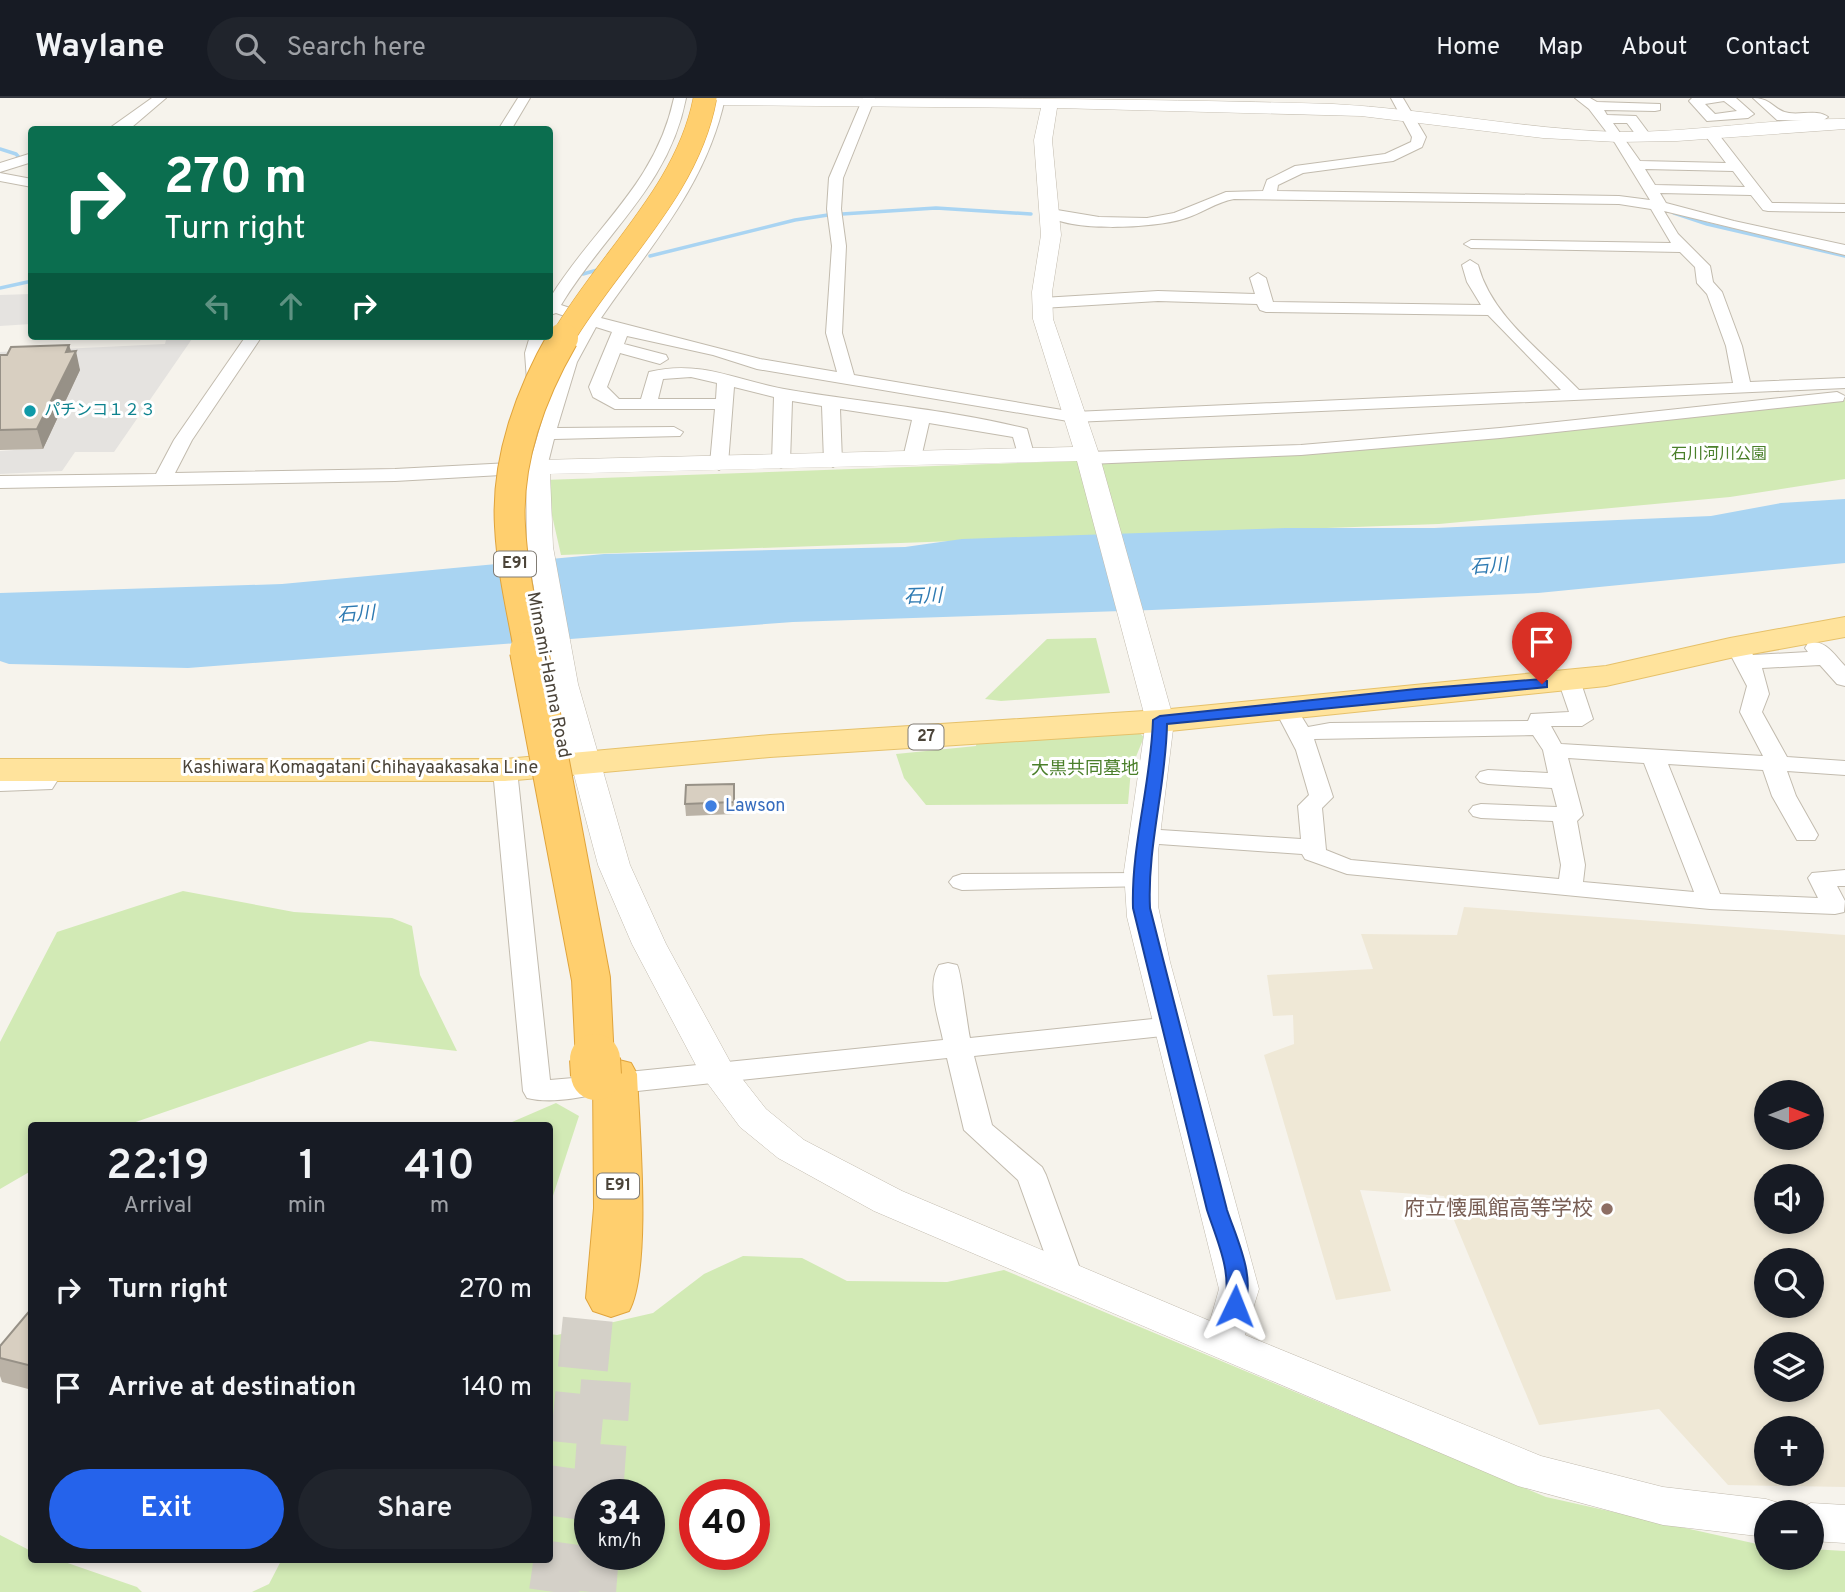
<!DOCTYPE html>
<html lang="en">
<head>
<meta charset="utf-8">
<style>
	body { margin:0; font-family:Overpass,"Noto Sans JP",sans-serif; background:#20242c; color:#f1f3f6; height:100vh; display:flex; flex-direction:column; font-size:26px; white-space:nowrap }
	* { box-sizing:border-box; margin:0 }
	p { font-size:23px; color:#9ea1a6 }
	.icon { flex:none; width:38px; height:38px; fill:none; stroke:currentColor; stroke-width:2; stroke-linecap:round; stroke-linejoin:round }
	.map { position:relative; flex:1; overflow:hidden }
	.drawer { position:absolute; left:28px; top:1024px; width:525px; height:441px; display:flex; flex-direction:column; background:#171b24; border-radius:7px; box-shadow:0 4px 10px #0003 }
	.drawer>* { flex:none }
	.top-card { position:absolute; left:28px; top:28px; width:525px; height:214px; border-radius:7px; box-shadow:0 4px 10px #0003; background:#0b6e4f; color:#fff; overflow:hidden }
	.needle { width:46px; rotate:90deg }
	.tools { position:absolute; left:1754px; top:982px; display:grid; gap:14px }
	.tools a { display:grid; place-items:center; width:70px; height:70px; border-radius:50%; background:#171b24; box-shadow:0 4px 10px #0003; font-size:35px }
	.speed { position:absolute; left:574px; top:1381px; display:flex; gap:14px; font-size:35px; font-weight:700; text-align:center }
	.speed>* { display:grid; place-content:center; width:91px; height:91px; border-radius:50%; background:#171b24; box-shadow:0 4px 10px #0003; line-height:1 }
	.speed small { font-size:18px; font-weight:400 }
	.speed .limit { border:10px solid #d22; background:#fff; color:#111 }
	.pin { position:absolute; display:grid; place-items:center; width:60px; height:60px; color:#fff; margin:-72px -30px; border-radius:50% 50% 50% 0; rotate:-45deg; box-shadow:0 0 7px #0007 }
	.pin .icon { rotate:45deg }
	.me { position:absolute; width:77px; margin:-38px; rotate:2deg; stroke-linejoin:round; filter:drop-shadow(0 0 5px #0008) }
	.turn { display:flex; align-items:center; gap:24px; height:147px; padding:0 21px; font-size:32px }
	.turn .icon { width:91px; height:91px; stroke-width:2.5 }
	.turn b { display:block; font-size:49px; line-height:60px }
	.lanes { display:flex; align-items:center; height:66px; padding:0 21px; background:#0003; justify-content:center; gap:35px; direction:ltr }
	.lanes .off { opacity:.35 }
	.eta { display:flex; justify-content:space-evenly; align-items:center; height:119px; text-align:center }
	.eta b { font-size:42px; font-weight:600; line-height:49px }
	.cta { display:flex; gap:14px; margin-top:auto; padding:14px 21px }
	.cta a { flex:1; height:80px; border-radius:42px; background:#2563eb; color:#fff; font-size:28px; font-weight:600; line-height:80px; text-align:center }
	.cta a+a { background:#20242c; color:#f1f3f6 }
	ul { padding:0; list-style:none }
	li { display:flex; align-items:center; gap:21px; height:98px; padding:0 21px }
	li div { flex:1 }
	li b { display:block; font-size:26px }
	li em { font-style:normal }
	header { display:flex; align-items:center; gap:42px; box-sizing:border-box; height:98px; padding:0 35px; background:#171b24; border-bottom:2px solid #363941 }
	header strong { font-size:33px }
	nav { display:flex; gap:38px; margin-inline-start:auto; font-size:24px }
	.search { width:490px; height:63px; background:#20242c; display:flex; align-items:center; gap:18px; box-sizing:border-box; padding:0 24px; border-radius:38px; color:#9ea1a6; font-size:26px }
	.map>svg:first-child { display:block }
	.education { fill:#efe8d6; fill-rule:evenodd }
	.green { fill:#d2eab5; fill-rule:evenodd }
	.parking { fill:#e5e3e0 }
	.water { fill:#a9d4f2 }
	.lines { fill:none; stroke-linecap:round; stroke-linejoin:round }
	.stream { stroke:#a9d4f2; stroke-width:3.5 }
	.motorway-tunnel { stroke:#d4d0c8; stroke-width:50; stroke-dasharray:50 25; stroke-linecap:butt }
	.minor-casing { stroke:#c2bbae; stroke-width:2 }
	.tertiary-casing { stroke:#c2bbae; stroke-width:1 }
	.primary-casing { stroke:#e6c16a; stroke-width:2 }
	.motorway-casing { stroke:#e0a43c; stroke-width:2 }
	.minor { fill:#fff; fill-rule:evenodd }
	.tertiary { fill:#fff; fill-rule:evenodd }
	.primary { fill:#ffe39c; fill-rule:evenodd }
	.motorway { fill:#ffcf6e; fill-rule:evenodd }
	.motorway-bridge-far3-casing { stroke:#e0a43c; stroke-width:24; stroke-linecap:butt }
	.motorway-bridge-far2-casing { stroke:#e0a43c; stroke-width:32; stroke-linecap:butt }
	.motorway-bridge-far1-casing { stroke:#e0a43c; stroke-width:40; stroke-linecap:butt }
	.motorway-bridge-casing { stroke:#e0a43c; stroke-width:52; stroke-linecap:butt }
	.motorway-bridge-far3 { stroke:#ffcf6e; stroke-width:23 }
	.motorway-bridge-far2 { stroke:#ffcf6e; stroke-width:30 }
	.motorway-bridge-far1 { stroke:#ffcf6e; stroke-width:38 }
	.motorway-bridge { stroke:#ffcf6e; stroke-width:50 }
	.wall { fill:#bab2a6 }
	.shaded-wall { fill:#979187 }
	.building { fill:#d8cfc1; stroke:#979187; stroke-width:2 }
	.route { fill:#2563eb; stroke:#184099; stroke-width:2 }
	.culture-dot { fill:#0f9aa8; stroke:#fff; stroke-width:2.5 }
	.shop-dot { fill:#3f7fe0; stroke:#fff; stroke-width:2.5 }
	.education-dot { fill:#8d6e63; stroke:#fff; stroke-width:2.5 }
	.labels { text-anchor:middle; dominant-baseline:central; stroke-width:6; stroke-linejoin:round; paint-order:stroke }
	.far-culture-label { font-size:16px; fill:#0d838f; stroke:#fff; text-anchor:start }
	.far-park-label { font-size:16px; fill:#4a7f2a; stroke:#fff }
	.shield { fill:#fff; stroke:#817c74; stroke-width:2 }
	.shield-label { font-size:16px; font-weight:bold; fill:#4b4439 }
	.street-label { font-size:18px; fill:#4b4439; stroke:#fff }
	.park-label { font-size:18px; fill:#4a7f2a; stroke:#fff }
	.shop-label { font-size:18px; fill:#366cbe; stroke:#fff; text-anchor:start }
	.water-label { font-size:19px; font-style:italic; fill:#2e7ab2; stroke:#fff }
	.near-education-label { font-size:21px; fill:#785e54; stroke:#fff; text-anchor:end }
</style>
</head>
<body>
<header>
<strong>Waylane</strong>
<div class="search"><svg class="icon" aria-label="search" viewBox="0 0 24 24"><circle cx="10" cy="10" r="6"/><path d="M15 15l6 6"/></svg>Search here</div>
<nav><a>Home</a><a>Map</a><a>About</a><a>Contact</a></nav>
</header>
<div class="map">
<svg width="1845" height="1494" viewBox="0 0 1845 1494">
	<rect width="100%" height="100%" fill="#f6f3ec"/>
	<!-- education -->
	<path class="education" d="M1464,809L1845,837V1389L1728,1387L1659,1311L1539,1327L1444,1098L1360,1092L1391,1193L1336,1202L1264,957L1294,946L1293,917L1273,918L1267,877L1373,871L1361,836L1457,837ZM1766,994H1811V1040H1766ZM1811,1078V1124H1766V1078ZM1811,1162V1208H1766V1162ZM1766,1246H1811V1292H1766ZM1811,1330V1376H1766V1330Z"/>
	<!-- green -->
	<path class="green" d="M1845,302V381L1730,399L1439,426L561,457L544,382L1103,362L1544,334Z
		M1096,540L1110,595L1001,603L985,601L1047,541Z
		M1137,633L1144,639L1131,671L1128,706L926,707L904,680L896,656L976,648L977,640Z
		M183,793L294,814L392,820L412,828L420,877L457,953L370,943L127,1027H32L31,1073L0,1091V944L57,834Z
		M556,1005L579,1018L550,1107V1027H505Z
		M743,1158L802,1160L847,1183L947,1184L1004,1172L1546,1399L1766,1448V1460H1811V1451L1845,1453V1494H252L269,1486L282,1461H550V1236L557,1237L653,1215L704,1176ZM590,1396H649V1456H590ZM695,1396H754V1456H695Z
		M0,1437L31,1453L32,1461H56L137,1489L142,1494H0Z"/>
	<!-- parking -->
	<path class="parking" d="M31,196V226L0,228V197Z
		M179,238H194L114,354H75L62,373L0,376V353L43,350L0,276V254L165,246L166,242H178Z"/>
	<!-- water -->
	<path class="water" d="M1845,401V465L1538,495L1152,512L793,524L188,570L9,566L0,563V495L282,486L604,456L905,449L962,441L1286,430H1434L1711,418L1781,405Z"/>
	<g class="lines">
		<!-- stream -->
		<path class="stream" d="M0,51L16,56L22,63
			M1674,115L1707,126L1845,158
			M842,116L936,110L1031,116
			M650,158L795,122L828,117
			M583,176L601,171
			M0,190L32,183"/>
		<!-- motorway-tunnel -->
		<path class="motorway-tunnel" d="M598,1396L606,1283
			M554,1494L575,1349L590,1199
			M591,1494L594,1456"/>
		<defs>
			<path id="minor" d="M152,0H166L132,29L107,32Z
				M518,0H530L511,32H498Z
				M674,0H686C669,88 605,134 561,207L588,216C638,144 692,87 713,0H725C706,88 651,147 601,220L760,261L837,274L826,235L832,148L827,111L829,80L863,0H875L843,80L841,111L846,148L842,235L854,277L1074,314L1561,292L1488,217L1266,214L1260,212L1257,206L1158,203L1042,210L1034,205L1042,200L1158,193L1255,196L1250,180L1258,175L1266,180L1273,204L1481,207L1467,184L1462,167L1470,162L1478,167C1492,219 1542,253 1579,292L1733,285L1726,248L1707,196L1697,185L1695,169L1680,154L1471,150L1464,146L1471,142L1671,145L1651,111L1619,106L1234,101C1216,104 1201,116 1183,121C1155,130 1065,135 1044,115L1051,111L1099,119L1147,120L1174,115L1226,94L1263,93L1267,82L1295,68L1385,56L1411,44L1412,39L1391,0H1403L1426,39L1422,49L1393,63L1303,75L1278,87L1277,93L1619,98L1650,102L1615,45L1589,11L1575,0H1590L1597,4L1660,6V12L1655,13L1604,12L1607,17L1636,18L1651,38L1649,41H1639L1627,25H1613L1640,63L1726,65L1704,36L1711,32L1716,33L1772,105L1845,106V114L1768,113L1763,112L1751,97L1660,95L1666,105L1734,123L1845,147V157L1664,113L1678,136L1710,168L1713,184L1722,194L1742,248L1750,284L1845,280V290L1074,324L757,271L713,257L627,238L624,246L666,257L668,261L660,266L620,255L607,289L619,301H641L649,274C702,261 739,284 790,292C867,305 952,312 1027,331L1034,356L1025,361L1019,360L1013,339L929,325L921,360L912,366L903,360L912,322L840,311L842,363L833,369L824,363L822,308L792,303L790,364L781,370L772,364L774,299L734,289L728,366L719,372L710,366L715,311H615L593,299L589,289L612,234L596,229L577,264L557,330L674,329L683,334L680,338L554,341L547,369L538,375L395,383L0,390V378L156,376L174,342L246,238H262L192,342L175,375L395,371L530,364L555,278L582,224L556,215L550,217V200C594,128 655,88 674,0ZM1645,71L1733,73L1745,89L1655,87ZM691,279L717,285L716,301H658L663,281Z
				M1692,0H1736L1754,16L1748,20L1707,23L1689,3ZM1724,3L1737,13L1715,16L1705,6Z
				M1753,0C1772,0 1774,13 1789,15C1802,17 1818,11 1828,19L1822,23L1777,22Z
				M32,55V64L0,74V65Z
				M0,75L32,81V89L0,83Z
				M530,238H546L541,255L546,296L537,301L528,296L525,255Z
				M1837,294L1845,298L1843,303L1500,340L1301,357L1088,366L1079,360L1088,354L1301,347L1500,330Z
				M1737,542L1745,543L1753,557L1808,554L1805,550L1808,545C1826,541 1834,557 1845,568V588L1837,586L1820,567L1762,570L1769,596L1762,614L1787,659L1845,663V677L1787,673L1796,698L1818,737L1815,742H1797L1772,698L1763,672L1668,666L1720,796L1818,800L1808,780L1812,775L1845,772V788H1837L1845,803L1844,814L1835,816L1710,811L1347,776L1305,761L1302,756L1145,745L1136,743L1133,738L1136,733L1145,731L1301,741L1298,708L1309,697L1296,652L1273,608L1284,601L1292,603L1308,629L1330,625L1528,623L1531,616L1569,614L1558,582L1569,575L1580,582L1593,621L1582,628H1551L1561,646L1763,658L1740,614L1747,588L1726,548ZM1533,637L1543,652L1548,675L1488,672L1480,674L1476,679L1480,684L1488,686L1552,690L1557,709L1481,706L1473,708L1469,713L1473,718L1481,720L1553,723L1561,767L1559,781L1351,762L1326,752L1322,710L1333,699L1314,641ZM1568,660L1644,665L1694,794L1583,784L1585,767L1577,723L1583,717Z
				M52,665L60,667L64,672L52,691L0,693V679H36L44,667Z
				M505,665L513,667L517,672L550,982L585,979L595,982L599,989L595,996C575,1001 547,1005 527,1000L523,993L493,672L497,667Z
				M1141,775L1150,778L1154,783L1150,788L962,792L953,789L949,784L953,779L962,776Z
				M948,865L957,867C961,872 967,927 970,940L1172,919L1182,922L1186,928L1182,934L1172,937L974,958L992,1027L1042,1069L1046,1077L1083,1179L1078,1187L1067,1191L1056,1187L1018,1082L964,1032L947,960L628,994L618,991L614,984L618,977L628,974L943,942C939,921 926,887 939,867Z"/>
			<path id="tertiary" d="M711,0C919,0 1126,0 1333,6C1428,11 1522,31 1617,34C1694,35 1769,20 1845,21V31L1677,43L1618,44L1543,40L1361,18L1057,10L1052,42L1061,137L1052,194L1053,221L1099,356L1174,623L1158,754V808L1170,864L1259,1191L1245,1237L1541,1358L1663,1389L1766,1401L1782,1406L1786,1414H1766V1439L1663,1427L1518,1388L874,1113L778,1060L740,1029L700,975L632,846L598,767L550,586L527,449L526,369L530,364L538,362L1073,349L1033,221L1032,194L1041,137L1034,42L1041,10L718,7L712,5ZM1077,363L1146,623L1124,773L1127,819L1219,1191L1210,1223L902,1093L804,1042L766,1011L733,969L666,846L630,767L578,586L553,449L550,376Z
				M1811,1405L1845,1407V1445L1811,1443V1414H1793Z"/>
			<path id="primary" d="M1845,519V539L1730,560L1606,588L1160,634L770,659L505,683H0V661H505L770,637L1160,612L1606,568L1730,540Z"/>
			<path id="motorway" d="M615,961L631,965L637,976C639,1029 652,1171 629,1213L611,1219L593,1213L586,1200L594,1110L593,976L599,965Z"/>
		</defs>
		<!-- minor casing -->
		<use href="#minor" class="minor-casing"/>
		<!-- tertiary casing -->
		<use href="#tertiary" class="tertiary-casing"/>
		<!-- primary casing -->
		<use href="#primary" class="primary-casing"/>
		<!-- motorway casing -->
		<use href="#motorway" class="motorway-casing"/>
		<!-- minor -->
		<use href="#minor" class="minor"/>
		<!-- tertiary -->
		<use href="#tertiary" class="tertiary"/>
		<!-- primary -->
		<use href="#primary" class="primary"/>
		<!-- motorway -->
		<use href="#motorway" class="motorway"/>
		<defs>
			<path id="motorway-bridge-far3" d="M562,241C608,162 688,93 705,0"/>
			<path id="motorway-bridge-far2" d="M530,555C522,513 512,470 510,428C506,362 531,295 563,240"/>
			<path id="motorway-bridge-far1" d="M529,553L591,881L595,963"/>
			<path id="motorway-bridge" d="M595,961L596,977"/>
		</defs>
		<!-- motorway-bridge-far3 casing -->
		<use href="#motorway-bridge-far3" class="motorway-bridge-far3-casing"/>
		<!-- motorway-bridge-far2 casing -->
		<use href="#motorway-bridge-far2" class="motorway-bridge-far2-casing"/>
		<!-- motorway-bridge-far1 casing -->
		<use href="#motorway-bridge-far1" class="motorway-bridge-far1-casing"/>
		<!-- motorway-bridge casing -->
		<use href="#motorway-bridge" class="motorway-bridge-casing"/>
		<!-- motorway-bridge-far3 -->
		<use href="#motorway-bridge-far3" class="motorway-bridge-far3"/>
		<!-- motorway-bridge-far2 -->
		<use href="#motorway-bridge-far2" class="motorway-bridge-far2"/>
		<!-- motorway-bridge-far1 -->
		<use href="#motorway-bridge-far1" class="motorway-bridge-far1"/>
		<!-- motorway-bridge -->
		<use href="#motorway-bridge" class="motorway-bridge"/>
	</g>
	<!-- wall -->
	<path class="wall" d="M71,253L80,272L43,351L0,352V257Z
		M734,686L735,716L686,718L685,706Z
		M32,1210V1292L2,1284L0,1278V1248Z"/>
	<!-- shaded-wall -->
	<path class="shaded-wall" d="M69,247L73,259L76,253L80,272L43,351L37,331Z"/>
	<!-- building -->
	<path class="building" d="M69,247L66,254L76,253L37,331L0,332V257H7L11,249Z
		M734,686V704L685,706L686,687Z
		M32,1210V1268L0,1260V1248Z"/>
	<!-- route -->
	<path class="route" d="M1542,581L1547,583V589L1167,626C1166,688 1147,748 1150,810L1227,1112C1237,1142 1258,1183 1242,1213H1227L1224,1208C1233,1175 1217,1143 1207,1112L1133,810C1131,747 1151,686 1153,622L1160,618L1416,591Z"/>
	<!-- markers -->
	<circle class="culture-dot" cx="30" cy="313" r="7"/>
	<circle class="shop-dot" cx="711" cy="708" r="7"/>
	<circle class="education-dot" cx="1607" cy="1111" r="7"/>
	<g class="labels">
		<!-- far-culture labels -->
		<g class="far-culture-label">
			<text x="44" y="313">パチンコ１２３</text>
		</g>
		<!-- far-park labels -->
		<g class="far-park-label">
			<text x="1719" y="357">石川河川公園</text>
		</g>
		<!-- shield labels -->
		<g class="shield">
			<rect x="494" y="453.5" width="42" height="25" rx="5"/>
			<rect x="908.5" y="626.5" width="35" height="25" rx="5"/>
			<rect x="597" y="1075.5" width="42" height="25" rx="5"/>
		</g>
		<g class="shield-label">
			<text x="515" y="466">E91</text>
			<text x="926" y="639">27</text>
			<text x="618" y="1088">E91</text>
		</g>
		<!-- street labels -->
		<g class="street-label">
			<text transform="translate(548 577) rotate(79)">Mimami-Hanna Road</text>
			<text x="360" y="670">Kashiwara Komagatani Chihayaakasaka Line</text>
		</g>
		<!-- park labels -->
		<g class="park-label">
			<text x="1085" y="671">大黒共同墓地</text>
		</g>
		<!-- shop labels -->
		<g class="shop-label">
			<text x="725" y="708">Lawson</text>
		</g>
		<!-- water labels -->
		<g class="water-label">
			<text transform="translate(1489 469) rotate(-4)">石川</text>
			<text transform="translate(923 499) rotate(-2)">石川</text>
			<text transform="translate(356 517) rotate(-4)">石川</text>
		</g>
		<!-- near-education labels -->
		<g class="near-education-label">
			<text x="1593" y="1111">府立懐風館高等学校</text>
		</g>
	</g>
</svg>
<div class="tools">
<a><svg class="needle" viewBox="-14 -14 28 28"><path d="M0-13l5 13h-10z" fill="#e53935"/><path d="M0 13l5-13h-10z" fill="#9ea1a6"/></svg></a>
<a><svg class="icon" aria-label="sound" viewBox="0 0 24 24"><path d="M4 9h4l5-4v14l-5-4H4zM17 9q2 3 0 6"/></svg></a>
<a><svg class="icon" aria-label="search" viewBox="0 0 24 24"><circle cx="10" cy="10" r="6"/><path d="M15 15l6 6"/></svg></a>
<a><svg class="icon" aria-label="layers" viewBox="0 0 24 24"><path d="M12 4l9 5-9 5-9-5zM3 14l9 5 9-5"/></svg></a>
<a>+</a>
<a>−</a>
</div>
<div class="speed"><div>34<small>km/h</small></div><div class="limit">40</div></div>
<div class="pin" style="left:1542px;top:586px;background:#d93025"><svg class="icon" aria-label="arrive" viewBox="0 0 24 24"><path d="M6 21V4h12l-3 4 3 4H6"/></svg></div>
<svg class="me" style="left:1235px;top:1208px" viewBox="-20 -20 40 40"><path d="M0-17L14 15 0 8-14 15z" fill="#2563eb" stroke="#fff" stroke-width="4"/></svg>
<div class="top-card">
<div class="turn"><svg class="icon" aria-label="right" viewBox="0 0 24 24"><path d="M7 20v-9h11M14 6l5 5-5 5"/></svg><div><b>270 m</b>Turn right</div></div>
<div class="lanes"><svg class="icon off" aria-label="left" viewBox="0 0 24 24"><path d="M17 20v-9H6M10 6l-5 5 5 5"/></svg><svg class="icon off" aria-label="ahead" viewBox="0 0 24 24"><path d="M12 20V5M6 11l6-6 6 6"/></svg><svg class="icon" aria-label="right" viewBox="0 0 24 24"><path d="M7 20v-9h11M14 6l5 5-5 5"/></svg></div>
</div>
<section class="drawer">
<div class="eta">
<div><b>22:19</b><p>Arrival</p></div>
<div><b>1</b><p>min</p></div>
<div><b>410</b><p>m</p></div>
</div>
<ul>
<li><svg class="icon" aria-label="right" viewBox="0 0 24 24"><path d="M7 20v-9h11M14 6l5 5-5 5"/></svg><div><b>Turn right</b></div><em>270 m</em></li>
<li><svg class="icon" aria-label="arrive" viewBox="0 0 24 24"><path d="M6 21V4h12l-3 4 3 4H6"/></svg><div><b>Arrive at destination</b></div><em>140 m</em></li>
</ul>
<div class="cta"><a>Exit</a><a>Share</a></div>
</section>
</div>
</body>
</html>
